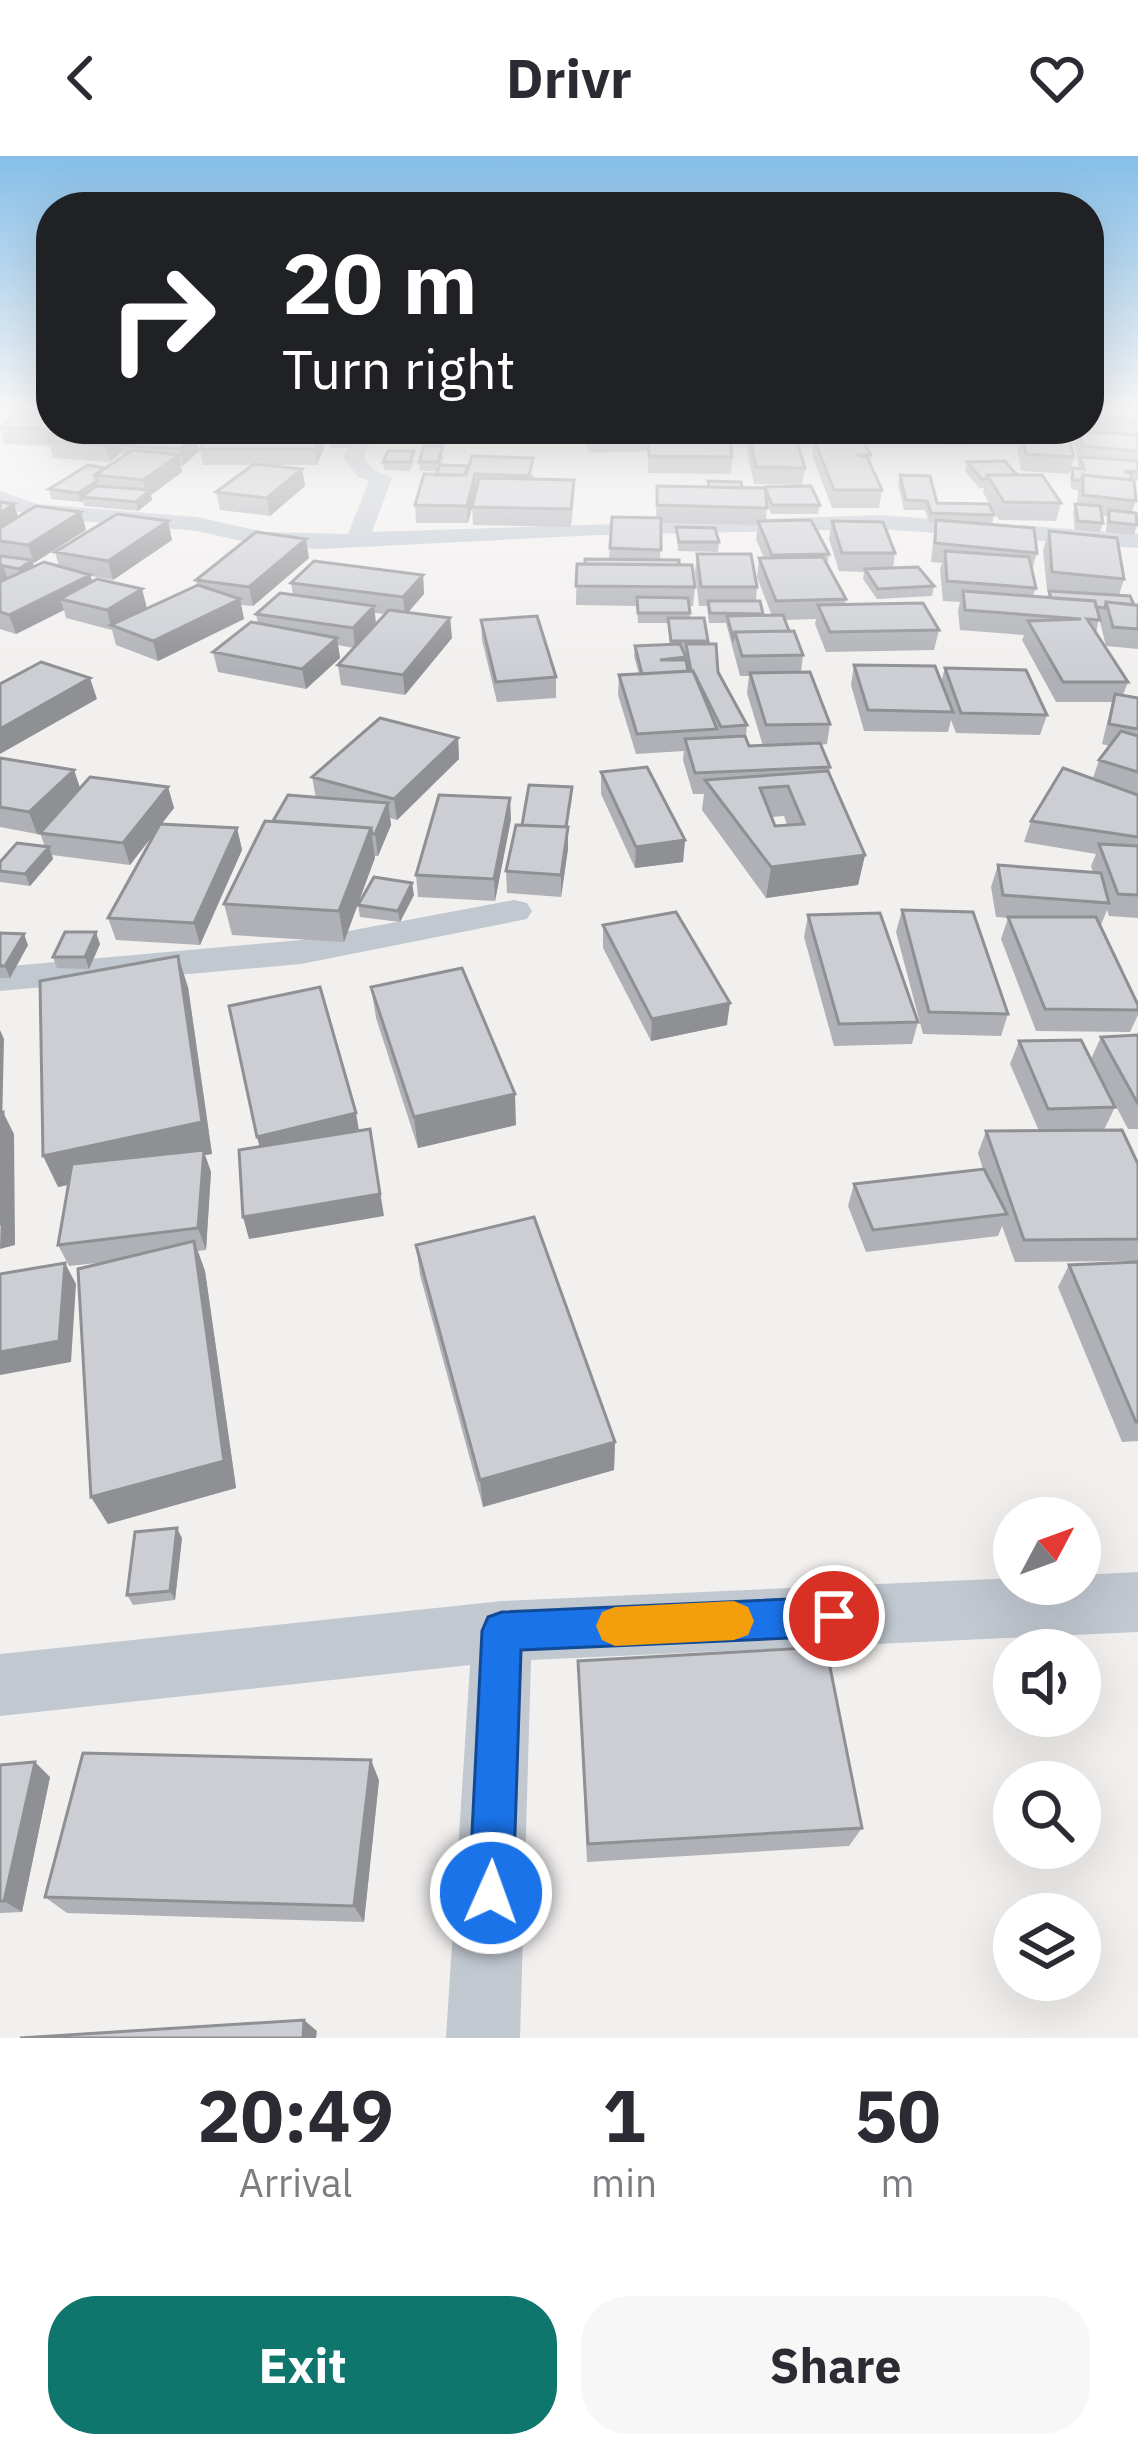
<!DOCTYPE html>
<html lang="en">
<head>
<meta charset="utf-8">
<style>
	body { margin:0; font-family:"IBM Plex Sans",sans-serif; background:#f7f7f7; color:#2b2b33; height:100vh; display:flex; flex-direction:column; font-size:45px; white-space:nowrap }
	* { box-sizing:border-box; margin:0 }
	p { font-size:39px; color:#7c7c81 }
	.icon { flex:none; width:66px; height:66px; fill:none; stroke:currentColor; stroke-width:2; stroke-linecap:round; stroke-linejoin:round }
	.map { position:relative; height:1882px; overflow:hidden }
	.panel { display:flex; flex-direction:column; background:#fff; flex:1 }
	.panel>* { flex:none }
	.top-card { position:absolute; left:36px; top:36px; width:1068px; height:252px; border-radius:48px; box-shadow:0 12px 48px #0002; background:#202124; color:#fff; overflow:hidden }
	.needle { width:78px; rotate:49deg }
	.controls { position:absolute; left:993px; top:1341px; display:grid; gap:24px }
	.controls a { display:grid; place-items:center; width:108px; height:108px; border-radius:50%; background:#fff; box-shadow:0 12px 48px #0002; font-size:60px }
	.pin { position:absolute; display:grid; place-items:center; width:102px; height:102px; color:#fff; margin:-51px; border:6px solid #fff; border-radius:50%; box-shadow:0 3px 12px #0007 }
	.me { position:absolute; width:132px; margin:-66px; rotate:2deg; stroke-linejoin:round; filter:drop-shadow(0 0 9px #0008) }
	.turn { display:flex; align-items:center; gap:42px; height:252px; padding:0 48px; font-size:54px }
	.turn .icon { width:156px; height:156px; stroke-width:2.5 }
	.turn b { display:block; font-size:84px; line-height:102px }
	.eta { display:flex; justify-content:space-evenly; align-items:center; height:204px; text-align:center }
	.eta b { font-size:72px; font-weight:800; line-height:84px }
	.primary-button { display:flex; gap:24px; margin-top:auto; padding:24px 48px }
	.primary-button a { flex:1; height:138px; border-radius:48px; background:#0f766e; color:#fff; font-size:48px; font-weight:800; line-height:138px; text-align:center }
	.primary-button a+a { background:#f7f7f7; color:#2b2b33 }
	header { display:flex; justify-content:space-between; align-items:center; height:156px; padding:0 48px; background:#fff; font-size:54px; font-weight:800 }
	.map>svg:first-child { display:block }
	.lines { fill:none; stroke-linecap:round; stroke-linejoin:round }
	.minor { fill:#c1c8d0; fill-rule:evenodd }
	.wall { fill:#afb1b6; fill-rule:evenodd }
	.shaded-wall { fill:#8f9094 }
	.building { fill:#ccced4; stroke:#8f9094; stroke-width:3; fill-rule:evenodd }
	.route { fill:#1a73e8; stroke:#114b97; stroke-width:3 }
	.slow { fill:#f59e0b }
</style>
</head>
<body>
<header><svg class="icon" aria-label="back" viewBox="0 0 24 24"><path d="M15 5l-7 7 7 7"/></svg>Drivr<svg class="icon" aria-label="heart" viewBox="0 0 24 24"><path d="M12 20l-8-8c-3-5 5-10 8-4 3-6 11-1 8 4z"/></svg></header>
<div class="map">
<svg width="1138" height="1882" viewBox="0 0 1138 1882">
	<rect width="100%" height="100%" fill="#f2f0ef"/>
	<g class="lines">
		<!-- minor -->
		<path class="minor" d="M357,273H377L363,301L372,313L392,322L372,376L881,359L1138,378V392L881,373L599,379L320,393L264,390L197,375L34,361L0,349V335L37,348L197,361L264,376L348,378L369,325L358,321L343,301Z
			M1138,278V290L693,293L683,287L693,281Z
			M514,744L527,747L532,755L527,763L301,808L0,835V811L301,784Z
			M1138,1416V1476L531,1504L520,1882H446L470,1509L0,1560V1498L502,1445L1014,1422V1428H1080V1419Z"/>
	</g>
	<!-- wall -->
	<path class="wall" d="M1089,252H1138V325L1134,324L1136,345L1132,356L1137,369L1134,379L1106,376L1107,360L1102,359L1103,367L1100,376L1075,374L1073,357L1075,348H1077L1078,334L1071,333L1070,321L1072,312L1079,313L1075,291L1079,278H1072L1070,273H1089Z
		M0,271L145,273L143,275L156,276L155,273H239L236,276H262L261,273H358L351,292H330L329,284L327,289H324L317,309H272L302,313L305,330L270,360L220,354L216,336L251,309H203L200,293L205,285L197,284L199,295L183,310H181L182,316L151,339L152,344L138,355L84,350L83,345L81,346L51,343L49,333L106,312L123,300L122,296L110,306L53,302L50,290L4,288Z
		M584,273H670L673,282L732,301L731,318L648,317V295L589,297L584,280Z
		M702,273H751V277L702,275Z
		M764,273H810L809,275H764Z
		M818,273H872V276H819Z
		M899,273H944H933L932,278H902Z
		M957,273H1004L1003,278H960Z
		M1021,276L1074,301L1069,318L1021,315L1017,292Z
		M749,279L805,312L802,329L754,328L747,295Z
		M814,283L871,299L870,308L882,334L879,352H832L812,299Z
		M444,299L441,309L534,319L533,323L574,342L571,371L473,369L472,352L468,367H416L415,349L437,315H420L419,306Z
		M415,304L410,315L384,314L383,306Z
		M967,306L1017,319L1061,347L1056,365L999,364L983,336L984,332H979L965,315Z
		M900,319L937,347L994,359L992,368L1037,397L1032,414L1036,432L1033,440L1047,441L1049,435L1057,436L1047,434L1043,394L1049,375L1124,423L1119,439L1134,449H1138V493L1106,490L1100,466L1101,462H1099L1096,477L1128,526L1123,539L1138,542V762L1109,760L1107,754L1101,769L1138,849V859L1130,876L1036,875L1001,783L1008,762L996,761L991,731L998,709L1093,716L1091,710L1096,698L1024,686L1031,665L1093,622L1099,604L1110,590L1102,588L1112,546H1056L1022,484L1024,479L960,474L958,454L960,446L943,445L940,413L942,407L931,406L935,366H929L925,354H904L898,328Z
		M708,325L820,349L818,358H771L767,348L766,364L829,398L827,409L846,443L845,448L939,474L934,494L826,496L815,468L816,463L785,464L803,499L801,516L830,568L827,588L820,589L830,611L829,618L865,699L858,729L766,742L702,654L704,638H693L683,604L684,595L636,598L618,539L619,519L639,518L634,500L635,490L670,488L668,467H638L637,450L576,449L577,408L609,403L612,361L656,362L657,330L707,331ZM661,367L758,369L756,383L764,402H759L757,421L772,460H763L756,445L757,431L697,398L695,416L699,450H707L709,467H726L740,520H749L747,537L763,590H749L746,580L747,569L718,516L708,485L690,462L689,450H693L695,431L679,409L660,404ZM784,660L787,669L775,670L772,661Z
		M0,346L18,361L81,356L86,374L33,407L34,410H59L55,396L168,365L172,384L113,424L91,420L92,425L147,452L197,429L196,424L309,402L253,450L241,449L244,463L158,505L116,489L112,474L66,462L64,454L16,478L0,473Z
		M832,365L895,397L893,412L934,430L932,440L877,443L863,423L864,416L839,415L829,383Z
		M676,371L719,386L718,396L678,395Z
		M423,419L424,438L408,456L450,462L452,482L405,539L341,529L338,509L354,492L338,489L340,502L306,533L218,516L213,496L258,468L256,458L293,439L291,427ZM375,457L385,458L376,468Z
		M481,464L556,521V542L497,546L482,484Z
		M854,509L941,526L945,512L1047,559L1040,579L956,577L951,564L948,576L864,575L851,529Z
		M458,582L459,603L397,664L390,662L391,669L378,700H375L344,786L232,779L224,748L273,665L316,642L312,621Z
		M0,602L74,614L80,632L168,631L174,652L161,668L237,672L242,694L200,789L116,784L108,762L156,675L130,709L52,699L53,703L30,730L0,726V706L45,691L40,677L53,662L37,678L0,671Z
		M601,616L685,684L683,706L635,712L601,638Z
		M572,642L567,671L568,693L561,741L507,737L506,715L522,669Z
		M511,663L495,745L418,741L416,719Z
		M414,739L400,766L360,761L358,749Z
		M902,754L1008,858L1001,880L923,878L896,776Z
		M808,759L918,866L912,888L834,890L804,781Z
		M603,769L727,869L651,885L603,792Z
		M0,777L28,789L10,822H0Z
		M100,788L89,813L57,812L53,801Z
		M188,831L212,998L205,999L211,1016L206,1094L198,1095L205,1115L236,1332L108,1368L91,1341L107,1106L69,1110L58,1089L68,1029L58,1031Z
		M371,831L516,969L418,992L376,862Z
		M1138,879V973H1128L1091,903L1101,881Z
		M1019,885L1115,951L1104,974L1138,1008V1105L1015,1106L1002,1070L998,1080L866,1096L848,1050L854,1028L983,1013L978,997L986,975H1039L1010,908Z
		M416,1089L615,1286L614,1314L483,1351L420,1119Z
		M1138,1106V1285L1122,1286L1058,1131L1069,1109Z
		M182,1382L175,1444L133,1449L127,1439Z
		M578,1505L862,1672L849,1690L587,1706Z
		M0,1609L50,1621L22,1756L0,1757Z
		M379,1624L364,1766L67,1757L45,1741Z"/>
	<!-- shaded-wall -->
	<path class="shaded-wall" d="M51,268V273H63L64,277L49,285L46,273Z
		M325,273H332L327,289Z
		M354,273H358L351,292L350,283Z
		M124,275L128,290L120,289L122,296L110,306L105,289Z
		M322,276L324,293L317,309L315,293Z
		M196,278L199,295L183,310L180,293Z
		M179,299L182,316L151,339L152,344L138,355L136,346L146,337L143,324Z
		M302,313L305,330L270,360L267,342Z
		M475,318L476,336L468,367L467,350Z
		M97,325L99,334L82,341L83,345L81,346L78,337Z
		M14,348L20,366L0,379V357Z
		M81,356L86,374L34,407L28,389Z
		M168,365L172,384L113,424L108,405Z
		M306,383L309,402L253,450L249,431Z
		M32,404L35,414L22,422L19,413Z
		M3,409L9,427L0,432V410Z
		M90,419L96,438L60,443L64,454L16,478L9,459Z
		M423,419L424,438L405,460L403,441Z
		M142,433L147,452L111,469L112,474L107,454Z
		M240,443L244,463L158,505L153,485Z
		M374,450L376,470L355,492L353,472Z
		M450,462L452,482L405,539L403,519Z
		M337,482L340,502L306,533L302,513Z
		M90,522L97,543L0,598V573Z
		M458,582L459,603L397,664L394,643Z
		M74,614L81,635L37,678L29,656Z
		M168,631L174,652L130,709L123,687Z
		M510,642L511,663L495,745L494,723Z
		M388,647L391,669L378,700L375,678Z
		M568,671V693L561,741V719Z
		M237,672L242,694L200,789L194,767Z
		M371,672L375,702L344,786L339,755Z
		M685,684L683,706L635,712L636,691Z
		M49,691L53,703L30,730L25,718Z
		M865,699L858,729L766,742L771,711Z
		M412,727L414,739L400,766L398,755Z
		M96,776L100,788L89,813L85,801Z
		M24,778L28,789L10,822L5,810Z
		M178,800L188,831L212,998L205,999L211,1016L206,1094L198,1072L203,1000L58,1031L43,1000Z
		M730,847L727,869L651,885L652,863Z
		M0,874L4,883L2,970L0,971Z
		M515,938L516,969L418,992L414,961Z
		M3,956L14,978L15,1089L0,1093Z
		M356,957L360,980L263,1003L257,981Z
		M370,973L384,1060L249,1083L243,1061Z
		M194,1085L205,1115L236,1332L108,1368L91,1341Z
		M65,1107L76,1128L71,1206L0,1219V1196Z
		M615,1286L614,1314L483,1351L480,1324Z
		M177,1372L182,1382L175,1444L170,1435Z
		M371,1604L379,1624L364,1766L354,1750Z
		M35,1606L50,1621L22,1756L4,1745Z
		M304,1864L317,1875L316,1882H303Z"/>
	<!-- building -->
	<path class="building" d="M23,252H51V268L46,273L0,272Z
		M1089,252H1138V264L1089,262Z
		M66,273H98L124,275L105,289L49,285Z
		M211,273H229L226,276L209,275Z
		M333,273H354L350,283H328Z
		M587,273H670L673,278L589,281Z
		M138,275L196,278L180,293L120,289Z
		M1080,275L1137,279L1138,295L1082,290Z
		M210,276H322L315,293H200Z
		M1021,276L1068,279L1074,301L1026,298Z
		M749,279H795L805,312L756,311Z
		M648,281L730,283L732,301L649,300Z
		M814,283H862L871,299H856L867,301L882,334H834Z
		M424,290H443L438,306H419Z
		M133,294L179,299L143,324L95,319Z
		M388,295H414L410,306H383Z
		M472,300L533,302L529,320L475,318L467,350L415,349L424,318L466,319Z
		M1080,301L1138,305V316L1124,315L1131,318L1132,324L1083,319L1081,324H1073L1072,312L1084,313Z
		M1005,305L1017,319H987L986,323H982L967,306Z
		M254,308L302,313L267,342L216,336Z
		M88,309L106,312L95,319L97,325L78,337L49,333Z
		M440,309L468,310L465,319H436Z
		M900,319L930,320L937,347L989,348L994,359L931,357L927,345L906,344Z
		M987,319H1042L1061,347L1004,346Z
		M1083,319L1134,324L1136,345L1083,339Z
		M479,322L574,324L571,353L472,351Z
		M708,325L741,326L742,332L709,331Z
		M96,330L150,334L136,346L82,341Z
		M657,330L765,332L767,352L657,349Z
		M811,330L820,349H772L765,331Z
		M0,346L14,348L0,357Z
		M1075,348L1100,350L1103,367L1078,365Z
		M36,350L81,356L28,389L0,385V372Z
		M1109,354L1136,357L1137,369L1109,366Z
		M117,358L168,365L108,405L55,396Z
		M612,361L661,362V394L610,392Z
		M811,364L829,398L772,399L758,365Z
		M936,364L1034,372L1037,397L935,387Z
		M832,365L883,366L895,397H842Z
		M676,371L715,372L719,386H679Z
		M1049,375L1117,382L1124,423L1052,416Z
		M256,376L306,383L249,431L196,424Z
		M945,395L1029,401L1036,432L947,425Z
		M697,398H751L757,431H701Z
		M0,400L32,404L19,413L4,410L0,408Z
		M823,401L846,443L776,445L759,402Z
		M585,403L679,404V409L585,408Z
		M314,405L423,419L403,441L291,427Z
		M44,406L90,419L9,459L0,456V426Z
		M577,408L692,409L695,431L576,430Z
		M918,411L934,430L878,433L865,413Z
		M97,423L142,433L107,454L60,443Z
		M198,429L240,443L153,485L111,469Z
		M963,435L1095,445L1100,464L1087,463L1128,526H1063L1028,465L1081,463L965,454Z
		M1049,435L1130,440L1134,449L1106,446L1105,452L1096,451L1095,445L1051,442Z
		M280,437L374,450L353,472L256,458Z
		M637,441L688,442L690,457H638Z
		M708,445H760L763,458L710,457Z
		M1106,446L1138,449V473L1113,471Z
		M923,447L939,474L830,476L818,449Z
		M389,454L450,462L403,519L338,509Z
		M783,459L789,475L735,476L733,482L727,460Z
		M537,460L556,521L496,526L481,464Z
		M668,462H704L708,485H671Z
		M251,466L337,482L302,513L213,496Z
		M794,475L803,499L742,500L735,476Z
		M680,488L686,501L660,504H686L688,515L642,518L635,490Z
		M686,488H716L718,516L747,569L721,571L693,515H691Z
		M41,506L90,522L0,573V528Z
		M854,509L935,510L953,556L868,554Z
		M945,512L1026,514L1047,559L961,557Z
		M693,515L717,573L637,578L619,519Z
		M810,516L830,568L766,569L750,517Z
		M1115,538L1138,542V573L1109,568Z
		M380,562L458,582L394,643L312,621Z
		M1121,575L1138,580V616L1099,604Z
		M745,580L749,590L820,587L830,611L695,617L685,583Z
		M0,602L74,614L29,656L0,651Z
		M647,611L685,684L636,691L601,616Z
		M1063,612L1138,639V681L1031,665Z
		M828,615L865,699L771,711L705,624ZM788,630L804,668L775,670L760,632Z
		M90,621L168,631L123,687L40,677Z
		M529,629L572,631L566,671L522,669Z
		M288,639L388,647L375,678H372L371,672L273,665Z
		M439,639L510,642L494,723L416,719Z
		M265,665L371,672L339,755L224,748Z
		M160,668L237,672L194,767L108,762Z
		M516,669L568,671L561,719L506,715Z
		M17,687L49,691L25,718L0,715V706Z
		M1099,688L1138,690V739L1118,738Z
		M998,709L1101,717L1109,747L1003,739Z
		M374,721L412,727L398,755L358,749Z
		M902,754L973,756L1008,858L929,856Z
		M676,756L730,847L652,863L603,769Z
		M880,757L918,866L839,868L808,759Z
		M1008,761H1096L1138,849V854L1045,853Z
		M65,776H96L85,801H53Z
		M0,777L24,778L5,810H0Z
		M178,800L202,966L43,1000L40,825Z
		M462,812L515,938L414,961L371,831Z
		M320,831L356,957L257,981L229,850Z
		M1138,879V948L1101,881Z
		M1081,884L1115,951L1048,953L1019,885Z
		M3,956V1067L0,1068V957Z
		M370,973L380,1038L243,1061L239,994Z
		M1122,974L1138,1008V1083L1024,1084L986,975Z
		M204,994L198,1072L58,1089L72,1008Z
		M984,1013L1007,1058L873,1074L854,1028Z
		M534,1061L615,1286L480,1324L416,1089Z
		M194,1085L224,1305L91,1341L78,1113Z
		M1138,1106V1266H1136L1069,1109Z
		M65,1107L59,1185L0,1196V1118Z
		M177,1372L170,1435L127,1439L135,1376Z
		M826,1491L862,1672L588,1688L578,1505Z
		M83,1597L371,1604L354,1750L45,1741Z
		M35,1606L4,1745H0V1609Z
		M304,1864L303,1882H20Z"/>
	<!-- sky -->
	<linearGradient id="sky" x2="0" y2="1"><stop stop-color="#85bee8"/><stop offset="0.49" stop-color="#f9f8f8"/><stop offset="1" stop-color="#f9f8f8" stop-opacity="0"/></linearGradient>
	<rect width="1138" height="516" fill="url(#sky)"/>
	<!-- route -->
	<path class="route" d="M834,1441L847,1447L853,1460L847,1474L834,1480L521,1494L513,1737L507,1753L491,1760L475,1753L469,1737L482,1475L488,1461L502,1456Z"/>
	<!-- slow -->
	<path class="slow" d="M734,1445L748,1451L754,1465L748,1479L734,1484L615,1490L602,1484L596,1470L602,1456L615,1451Z"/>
</svg>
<div class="controls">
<a><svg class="needle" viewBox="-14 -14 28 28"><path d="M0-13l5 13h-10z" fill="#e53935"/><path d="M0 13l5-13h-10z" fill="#7c7c81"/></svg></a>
<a><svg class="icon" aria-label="sound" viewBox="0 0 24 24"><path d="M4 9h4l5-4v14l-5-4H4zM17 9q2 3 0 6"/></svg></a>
<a><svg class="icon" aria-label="search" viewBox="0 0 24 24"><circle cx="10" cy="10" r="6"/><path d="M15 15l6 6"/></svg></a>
<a><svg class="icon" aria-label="layers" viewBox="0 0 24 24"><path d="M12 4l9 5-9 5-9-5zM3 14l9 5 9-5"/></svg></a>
</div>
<div class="pin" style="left:834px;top:1460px;background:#d93025"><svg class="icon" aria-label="arrive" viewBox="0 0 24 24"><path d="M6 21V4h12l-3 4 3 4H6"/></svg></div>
<svg class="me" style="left:491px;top:1737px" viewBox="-20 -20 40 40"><circle r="17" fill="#1a73e8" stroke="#fff" stroke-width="3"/><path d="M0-11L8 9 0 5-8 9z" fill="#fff"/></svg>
<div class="top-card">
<div class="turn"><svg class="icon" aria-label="right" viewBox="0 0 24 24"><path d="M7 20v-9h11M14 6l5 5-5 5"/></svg><div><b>20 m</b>Turn right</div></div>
</div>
</div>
<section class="panel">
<div class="eta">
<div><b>20:49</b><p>Arrival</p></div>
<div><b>1</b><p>min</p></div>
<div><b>50</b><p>m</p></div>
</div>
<div class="primary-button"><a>Exit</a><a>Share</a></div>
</section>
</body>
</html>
